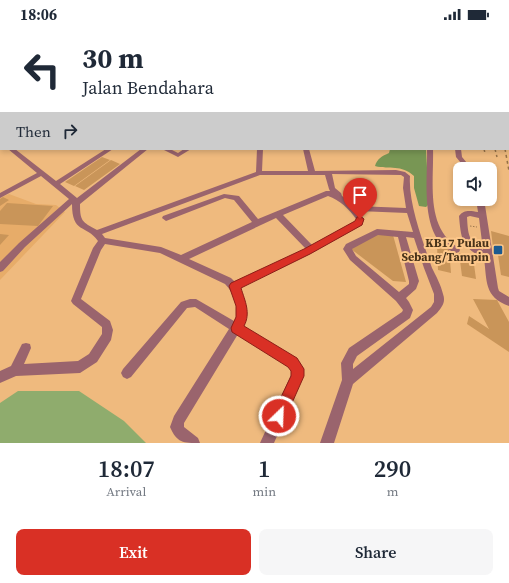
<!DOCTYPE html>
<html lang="en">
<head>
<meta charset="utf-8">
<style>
	body { margin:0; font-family:"Source Serif 4",serif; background:#f6f6f7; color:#1f2937; height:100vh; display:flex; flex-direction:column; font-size:15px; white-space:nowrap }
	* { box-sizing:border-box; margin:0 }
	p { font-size:13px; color:#747a83 }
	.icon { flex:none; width:22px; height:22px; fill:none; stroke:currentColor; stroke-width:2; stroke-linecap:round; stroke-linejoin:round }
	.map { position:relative; height:415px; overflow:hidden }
	.side { display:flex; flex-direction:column; background:#fff; flex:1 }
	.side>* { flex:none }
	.guide { position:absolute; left:0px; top:0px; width:509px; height:122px; box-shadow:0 2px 6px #0003; background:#fff; color:#1f2937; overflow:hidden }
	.buttons { position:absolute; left:453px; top:134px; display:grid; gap:8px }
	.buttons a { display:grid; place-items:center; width:44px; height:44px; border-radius:8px; background:#fff; box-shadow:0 2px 6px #0003; font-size:20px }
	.pin { position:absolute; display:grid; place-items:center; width:34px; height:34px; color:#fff; margin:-41px -17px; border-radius:50% 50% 50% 0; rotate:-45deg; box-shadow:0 0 4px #0007 }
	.pin .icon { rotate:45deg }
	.me { position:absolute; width:44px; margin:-22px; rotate:24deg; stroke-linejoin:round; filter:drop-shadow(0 0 3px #0008) }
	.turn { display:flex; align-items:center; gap:14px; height:84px; padding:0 16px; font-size:18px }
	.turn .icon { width:52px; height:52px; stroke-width:2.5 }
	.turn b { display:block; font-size:28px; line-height:34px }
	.then { display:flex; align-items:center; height:38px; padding:0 16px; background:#0003; gap:8px; font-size:15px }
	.eta { display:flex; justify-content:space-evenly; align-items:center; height:68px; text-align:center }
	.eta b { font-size:24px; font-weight:600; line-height:28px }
	.action { display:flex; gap:8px; margin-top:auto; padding:8px 16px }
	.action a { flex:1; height:46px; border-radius:8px; background:#d93025; color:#fff; font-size:16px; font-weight:600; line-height:46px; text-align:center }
	.action a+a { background:#f6f6f7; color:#1f2937 }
	.status { display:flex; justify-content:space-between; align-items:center; height:28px; padding:0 20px; background:#fff; direction:ltr }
	.status svg { height:11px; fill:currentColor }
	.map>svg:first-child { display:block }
	.built { fill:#e7ac69 }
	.green { fill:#8fac6d }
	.forest { fill:#789654 }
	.building { fill:#c99559 }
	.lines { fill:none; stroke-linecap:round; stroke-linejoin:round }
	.path { stroke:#9f794e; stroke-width:1; stroke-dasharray:1.5 1.5; stroke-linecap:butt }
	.minor { fill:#9a646d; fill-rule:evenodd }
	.rail { stroke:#947047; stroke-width:1.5; stroke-dasharray:3 3; stroke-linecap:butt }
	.route { fill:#d93025; stroke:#8d1f18 }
	.poi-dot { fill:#1b5a90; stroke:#fdc78a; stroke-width:1.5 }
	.labels { text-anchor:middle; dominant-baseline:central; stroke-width:4; stroke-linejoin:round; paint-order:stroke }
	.poi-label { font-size:12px; font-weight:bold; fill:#473219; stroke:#fdc78a; text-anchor:end }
</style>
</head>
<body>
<div class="status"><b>18:06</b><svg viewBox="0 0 49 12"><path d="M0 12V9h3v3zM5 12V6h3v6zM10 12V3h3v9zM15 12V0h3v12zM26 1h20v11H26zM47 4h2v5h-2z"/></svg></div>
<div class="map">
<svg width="509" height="415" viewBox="0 0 509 415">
	<rect width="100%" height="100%" fill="#efba7e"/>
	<!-- built -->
	<path class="built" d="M9,166L36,176L56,177L65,184L0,252V170Z"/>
	<!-- green -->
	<path class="green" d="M18,363H79L124,393L146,415H0V375Z"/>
	<!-- forest -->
	<path class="forest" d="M390,121H426L429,176L426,179L419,178L414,160V148C401,136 390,142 375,138C377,131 382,128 389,125Z"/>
	<!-- building -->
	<path class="building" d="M102,129L110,132L74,158L65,154Z
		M111,132L120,136L84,162L75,158Z
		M3,169L9,172L0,178V171Z
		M459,171H472L473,178L460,175Z
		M7,175L53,178L38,198L0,196V183Z
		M491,203L509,208V249L501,247L497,220L493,219Z
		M0,206L9,207L0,217Z
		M373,206L393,207L406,254L393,253L351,221Z
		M437,217L449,220L451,245L438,242Z
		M459,225L473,229L476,251L462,248Z
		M473,271L497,272L509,294V324L467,296L469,288L489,301Z"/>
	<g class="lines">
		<!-- path -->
		<path class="path" d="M470,198L477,199"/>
		<!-- minor -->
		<path class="minor" d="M0,67H1V69H0Z
			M508,80H509V84H508Z
			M1,86V90L0,91V87Z
			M0,116H1V120H0Z
			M8,121H15L56,153L106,121H113L60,156L77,170L141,121H148L80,176C80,193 82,194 97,202L256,144L257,121H263L262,143H308L303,121H309L315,143L396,142L405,144L410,148C408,175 423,214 432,240C436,248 441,257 443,266C446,274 442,279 437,285L353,356L334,415H320L342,352L341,335L349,320L402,284L403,282L396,273L350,232L343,221L346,216L377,201L413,204L407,185L358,183L364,191L362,197L310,226L239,260C246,272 250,286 243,298L297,331L304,341L303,348L274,415H260L291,347L292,343L289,339L238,306L184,395V399L198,410L200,415C183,415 177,415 170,399L174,388L229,301L195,279L187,280L131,349L127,351L123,349L121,345L123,341L181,274L190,271H196L234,293L237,289C237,276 234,265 225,256L160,225L105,216L101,222L81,271L110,293L113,302L111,312L97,334L80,345L16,348L0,355V343L11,338L22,316L26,315L30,316L31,320L24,336L78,333L89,326L102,306V299L73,276L71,273L93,220L98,213C86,196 72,206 72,176L25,219L3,243L0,244V234L19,215L69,171L41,148L0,170V165L37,145ZM332,146L401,147L404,149L403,160L406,180L356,178L342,168L341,165L335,160ZM260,147H325L329,161L330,163H326L258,191L239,168L224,166L163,188L162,190L166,193L225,170L234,172L252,194L181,227L161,219L105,210L102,206ZM328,168C340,172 349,181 356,191V193L312,217L283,187ZM276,190L306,221L235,254L231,250L189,231ZM378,207L398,209L409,253V256L399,264L356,228L352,221ZM406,209L414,210L424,240L434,266V274L431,279L353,341V336L357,328L410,290L413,282L409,274L406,270L416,261L419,253Z
			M162,121H170L178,125L184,121H191L178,129Z
			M427,121H433C434,155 425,200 459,220L460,222L459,224L456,225C418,213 428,152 427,121Z
			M455,121H461L462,129L472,141H466L456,129Z
			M476,171H484L498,260L499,263L509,269V278C484,269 487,253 484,230C462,220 461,211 459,188C464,181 471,183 478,184ZM470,188L479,190L483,222C468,213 468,206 467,189Z"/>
		<!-- rail -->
		<path class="rail" d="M508,95L509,98
			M508,111L509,114
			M484,121L485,125
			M495,121L497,129
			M505,121L509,143"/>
	</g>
	<!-- sky -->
	<linearGradient id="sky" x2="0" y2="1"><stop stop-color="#77aee2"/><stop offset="0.53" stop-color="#f8e0c5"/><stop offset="1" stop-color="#f8e0c5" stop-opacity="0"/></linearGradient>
	<rect width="509" height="124" fill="url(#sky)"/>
	<!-- route -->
	<path class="route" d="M360,188L364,191L362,197L310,226L241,260C245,273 251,285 244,298L297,330L304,341V348L284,393L279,395L274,393L272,388L291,348V343L288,339L232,304L231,300L236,289V278L229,258L231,255L304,221L355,193L357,189Z"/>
	<!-- markers -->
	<rect class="poi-dot" x="493" y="217" width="10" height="10" rx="2"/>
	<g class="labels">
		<!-- poi labels -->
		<g class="poi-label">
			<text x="489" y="215">KB17 Pulau<tspan x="489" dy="14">Sebang/Tampin</tspan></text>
		</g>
	</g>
</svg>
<div class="buttons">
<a><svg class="icon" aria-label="sound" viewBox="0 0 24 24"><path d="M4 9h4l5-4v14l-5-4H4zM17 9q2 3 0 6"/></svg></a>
</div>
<div class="pin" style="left:360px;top:191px;background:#d93025"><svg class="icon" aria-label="arrive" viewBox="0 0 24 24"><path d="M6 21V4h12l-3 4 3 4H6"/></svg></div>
<svg class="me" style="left:279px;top:388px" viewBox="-20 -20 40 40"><circle r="17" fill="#d93025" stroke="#fff" stroke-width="3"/><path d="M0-11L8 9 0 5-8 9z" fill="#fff"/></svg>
<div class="guide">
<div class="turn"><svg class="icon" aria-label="left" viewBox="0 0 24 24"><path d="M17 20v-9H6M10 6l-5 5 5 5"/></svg><div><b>30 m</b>Jalan Bendahara</div></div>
<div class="then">Then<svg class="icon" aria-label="right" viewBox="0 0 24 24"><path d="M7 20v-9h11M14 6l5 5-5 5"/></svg></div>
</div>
</div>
<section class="side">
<div class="eta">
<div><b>18:07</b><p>Arrival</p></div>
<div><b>1</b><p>min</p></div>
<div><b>290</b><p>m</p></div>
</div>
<div class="action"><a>Exit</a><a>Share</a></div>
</section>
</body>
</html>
